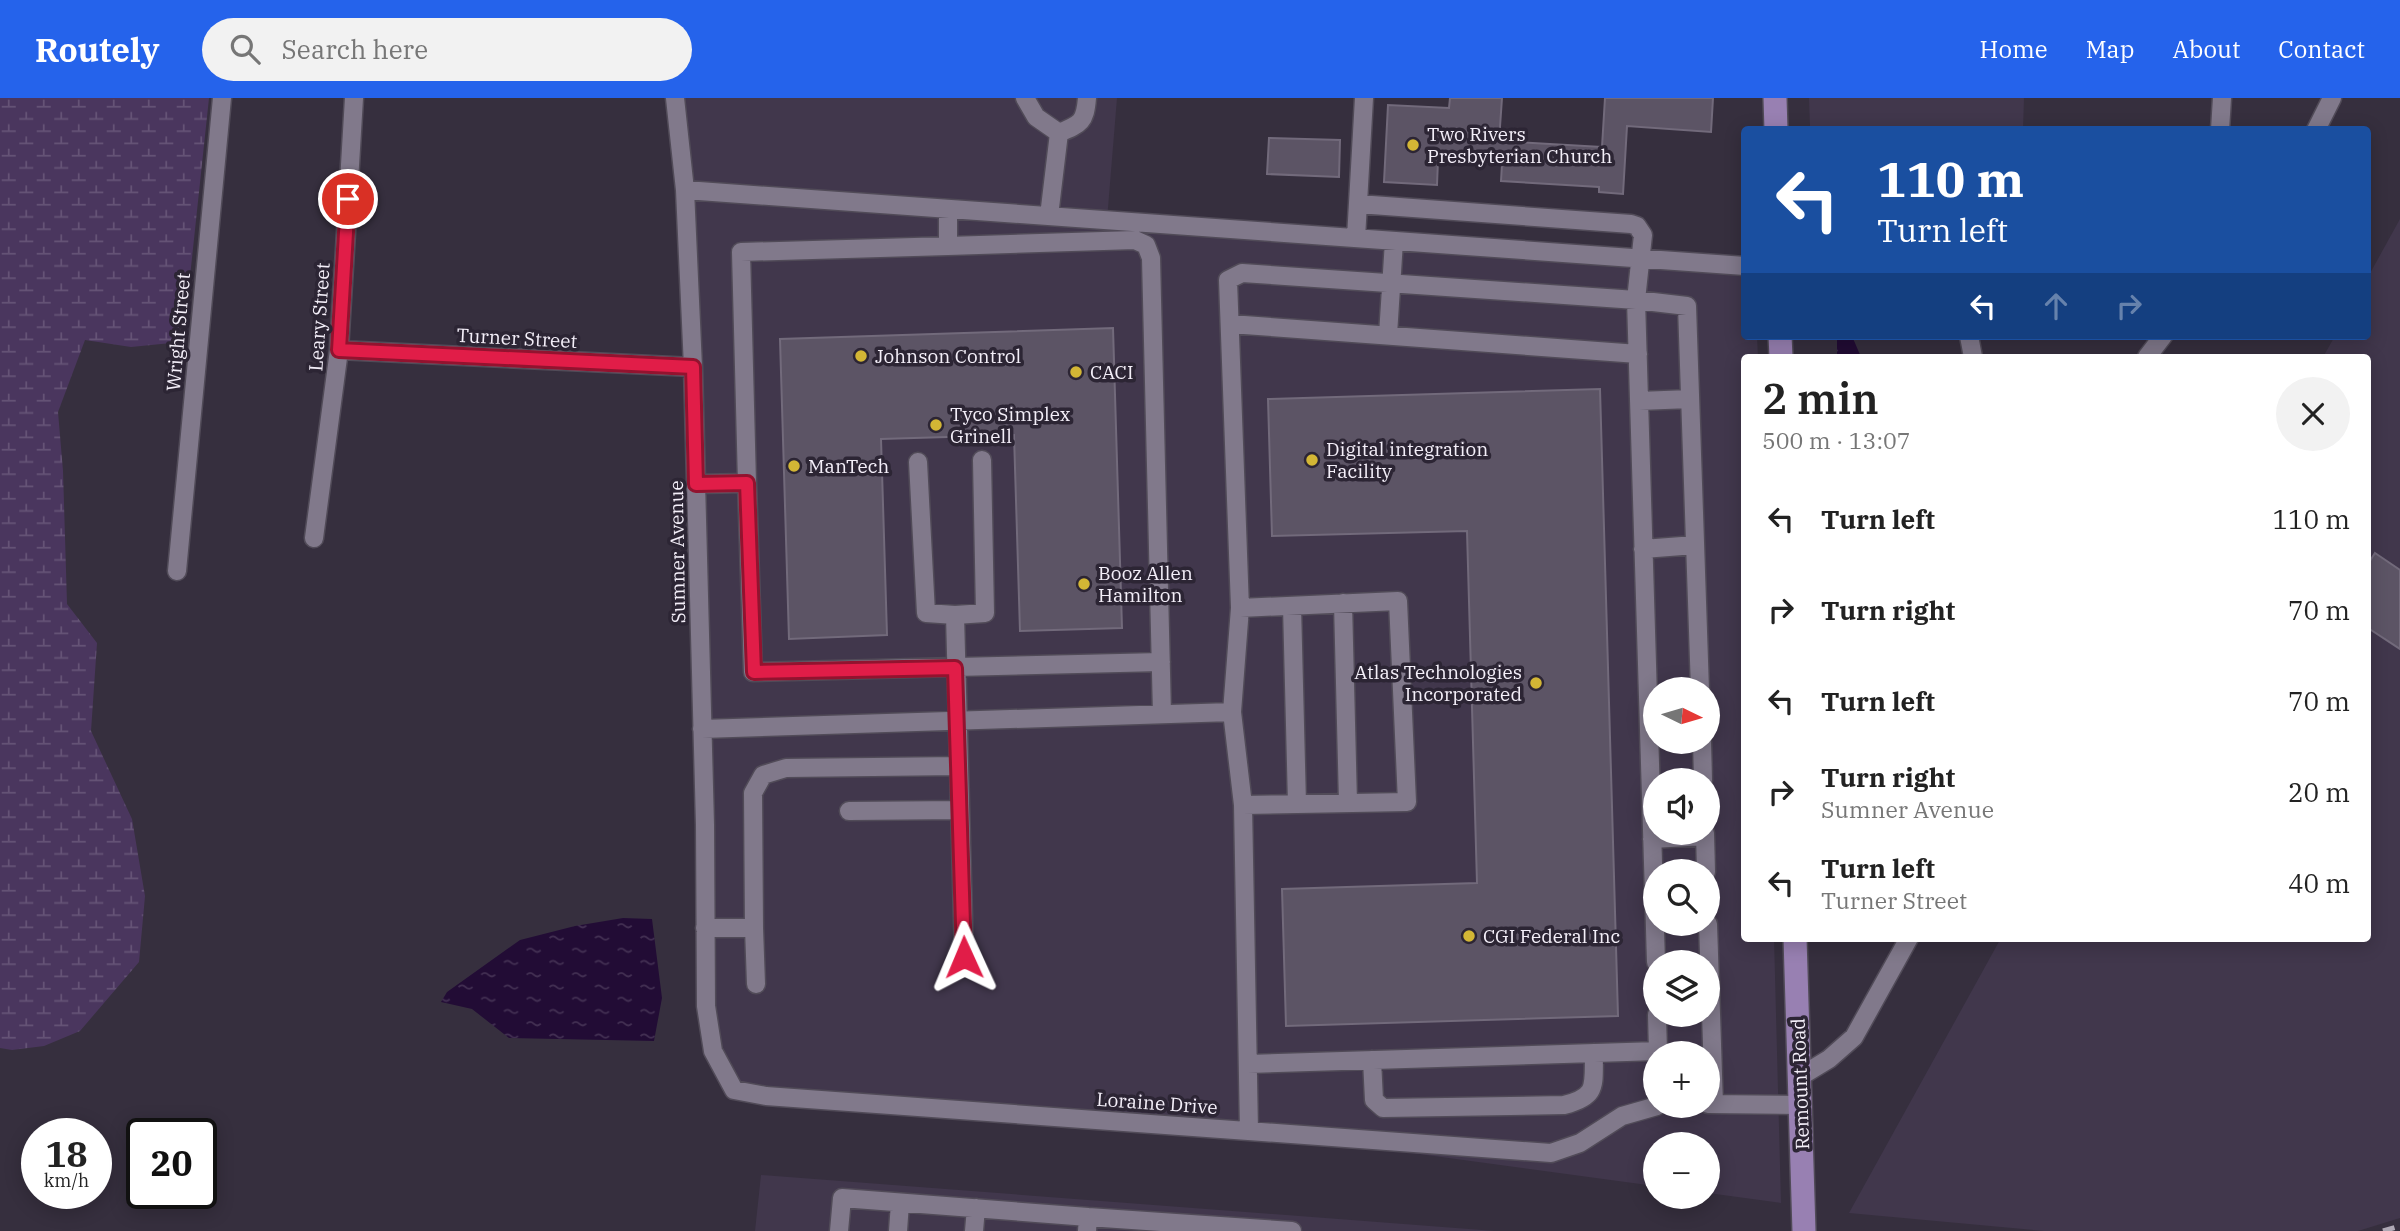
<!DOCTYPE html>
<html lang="en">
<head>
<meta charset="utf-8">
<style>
	body { margin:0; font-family:"IBM Plex Serif",serif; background:#f2f2f2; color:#222; height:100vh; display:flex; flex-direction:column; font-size:26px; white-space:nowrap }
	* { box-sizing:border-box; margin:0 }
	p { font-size:23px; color:#767676 }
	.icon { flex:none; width:38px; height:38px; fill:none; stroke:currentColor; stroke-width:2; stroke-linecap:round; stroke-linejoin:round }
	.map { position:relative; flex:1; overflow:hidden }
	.drawer { position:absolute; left:1741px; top:256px; width:630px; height:588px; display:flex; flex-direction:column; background:#fff; border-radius:7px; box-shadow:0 4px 18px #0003 }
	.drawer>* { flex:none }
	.guide { position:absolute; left:1741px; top:28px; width:630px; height:214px; border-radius:7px; box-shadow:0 4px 18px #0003; background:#1a4fa0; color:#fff; overflow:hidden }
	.needle { width:46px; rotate:95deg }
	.tools { position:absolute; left:1643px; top:579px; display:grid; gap:14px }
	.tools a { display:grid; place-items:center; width:77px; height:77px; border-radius:50%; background:#fff; box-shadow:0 4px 18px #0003; font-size:35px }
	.speed { position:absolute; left:21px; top:1020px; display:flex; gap:14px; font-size:35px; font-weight:700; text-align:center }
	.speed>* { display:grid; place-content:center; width:91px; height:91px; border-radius:50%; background:#fff; box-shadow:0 4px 18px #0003; line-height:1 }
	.speed small { font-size:18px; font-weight:400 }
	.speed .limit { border:4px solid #111; border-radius:10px; background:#fff; color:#111 }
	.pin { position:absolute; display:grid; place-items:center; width:60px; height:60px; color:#fff; margin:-30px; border:4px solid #fff; border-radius:50%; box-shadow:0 2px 7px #0007 }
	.me { position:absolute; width:77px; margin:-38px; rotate:359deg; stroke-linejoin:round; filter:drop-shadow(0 0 5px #0008) }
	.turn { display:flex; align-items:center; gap:24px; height:147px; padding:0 21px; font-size:32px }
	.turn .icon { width:91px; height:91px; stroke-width:2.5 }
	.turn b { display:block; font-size:49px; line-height:60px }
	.lanes { display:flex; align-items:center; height:66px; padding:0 21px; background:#0003; justify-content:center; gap:35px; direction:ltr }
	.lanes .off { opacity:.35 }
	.round { display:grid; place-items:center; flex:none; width:74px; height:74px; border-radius:37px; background:#f2f2f2 }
	.headline { display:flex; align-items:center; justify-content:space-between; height:119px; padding:0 21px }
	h1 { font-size:42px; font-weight:600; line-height:52px }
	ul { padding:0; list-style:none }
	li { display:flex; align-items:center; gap:21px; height:91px; padding:0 21px }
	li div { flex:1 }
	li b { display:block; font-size:26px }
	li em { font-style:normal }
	header { display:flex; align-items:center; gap:42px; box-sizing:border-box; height:98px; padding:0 35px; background:#2563eb; color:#fff }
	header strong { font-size:33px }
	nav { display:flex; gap:38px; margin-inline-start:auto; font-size:24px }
	.search { width:490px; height:63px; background:#f2f2f2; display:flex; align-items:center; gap:18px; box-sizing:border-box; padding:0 24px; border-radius:38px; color:#767676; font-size:26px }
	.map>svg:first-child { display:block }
	.built { fill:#41374c; fill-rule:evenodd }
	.wetland { fill:url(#wetland-marsh) }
	.water { fill:url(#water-ripples) }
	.building { fill:#5c5465; stroke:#726a7b; stroke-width:2 }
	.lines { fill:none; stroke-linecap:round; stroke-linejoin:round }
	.minor-casing { stroke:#514b58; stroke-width:21 }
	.major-casing { stroke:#514b58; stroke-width:26 }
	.minor { stroke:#81798b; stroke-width:18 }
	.major { stroke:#9880b2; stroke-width:23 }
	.rail { stroke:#aea8b4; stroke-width:5; stroke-dasharray:12 12; stroke-linecap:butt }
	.route-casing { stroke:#92132f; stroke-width:18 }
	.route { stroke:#e11d48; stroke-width:12 }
	.poi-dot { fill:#d3b635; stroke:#2c2534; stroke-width:2.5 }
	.labels { text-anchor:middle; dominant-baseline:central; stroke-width:7; stroke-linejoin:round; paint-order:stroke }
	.poi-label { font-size:19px; fill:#f4eff9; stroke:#2c2534; text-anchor:start }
	.street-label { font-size:19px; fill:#f4eff9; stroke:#2c2534 }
</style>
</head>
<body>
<header>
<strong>Routely</strong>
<div class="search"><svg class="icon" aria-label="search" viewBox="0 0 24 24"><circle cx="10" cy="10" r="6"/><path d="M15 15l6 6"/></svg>Search here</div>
<nav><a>Home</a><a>Map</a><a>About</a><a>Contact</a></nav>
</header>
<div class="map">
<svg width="2400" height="1133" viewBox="0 0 2400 1133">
	<defs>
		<pattern id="wetland-marsh" width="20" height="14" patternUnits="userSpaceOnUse" patternTransform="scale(1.75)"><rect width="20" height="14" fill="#4a365e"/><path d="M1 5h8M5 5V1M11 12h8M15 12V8" fill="none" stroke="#655376"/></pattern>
		<pattern id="water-ripples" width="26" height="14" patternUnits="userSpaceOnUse" patternTransform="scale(1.75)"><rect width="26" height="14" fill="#220c35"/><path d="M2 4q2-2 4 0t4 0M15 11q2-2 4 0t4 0" fill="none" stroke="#433053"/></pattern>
	</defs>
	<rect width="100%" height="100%" fill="#362f3e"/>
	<!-- built -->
	<path class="built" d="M675,0H1117L1107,122L1745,168V238H1757L1758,259H1745V840H1774L1781,1105L1708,1095V1046H1656L1655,1088L1249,1033L734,992L713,953L702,631ZM1656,592H1708V644H1656ZM1656,682H1708V735H1656ZM1656,774H1708V826H1656ZM1656,864H1708V917H1656ZM1656,956H1708V1008H1656Z
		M1809,0H2024L2023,31L1810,29Z
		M2400,121V1120L2358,1133H2044L1849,1115L2001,840H2368V259H2323L2335,238H2368V179Z
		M761,1077L1495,1133H755Z"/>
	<!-- wetland -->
	<path class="wetland" d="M0,0H209L186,216L171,245L131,249L85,242L58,314L63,373L67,506L97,545L91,633L132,721L145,798L139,864L80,933L44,948L12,952L0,950Z"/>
	<!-- water -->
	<path class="water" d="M1837,238H1852L1861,259H1837Z
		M623,820L652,821L662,900L654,943L509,940L472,911L441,904L447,894L520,842L575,828Z"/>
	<!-- building -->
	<path class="building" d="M1450,0H1502L1499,43L1602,49L1605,0H1713L1711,34L1627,28L1623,96L1599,94V89L1501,83L1502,66L1438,62L1437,87L1384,84L1388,7L1449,10Z
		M1269,40L1340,42L1339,79L1267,76Z
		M1113,230L1122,530L1020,533L1014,337L881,341L887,537L789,541L780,241Z
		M1600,291L1618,918L1286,928L1282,791L1477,785L1467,433L1272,438L1268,301Z
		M2375,455L2400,472V551L2368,530V466Z"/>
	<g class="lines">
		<defs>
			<path id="minor" d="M675,0L685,92L693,269L705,727L706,908L713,953L734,992L766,998L1551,1055L1580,1045L1622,1018L1657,1008
				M1025,0L1036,19L1059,35L1049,118
				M2220,32L2222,0
				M2316,32L2332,0
				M1059,35C1081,26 1085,24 1087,0
				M685,92L1745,168
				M1358,106L1631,126L1637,128L1643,137L1636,202L1656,864
				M1356,140L1364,0
				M948,148L1135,142L1146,147L1151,160L1162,616
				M1230,226L1638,256
				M1388,237L1394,143
				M1969,238L1973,259
				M339,252L693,269
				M2147,259L2163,238
				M1639,303L1690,301
				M918,364L926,515L955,517
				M747,385L753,574L1161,564
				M696,386L747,385L741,154L948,148V111
				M314,440L339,252L354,0
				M1643,451L1695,447
				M177,473L222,0
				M1343,505L1348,705
				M1292,508L1297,706
				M1240,510L1228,182L1242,175L1636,202L1687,208L1700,592
				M702,631L1232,614L1243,707L1407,704L1398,503L1240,510L1232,614
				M1702,644L1703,682
				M959,668L964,859
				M1243,707L1249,1033
				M849,713L960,712
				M1705,735L1706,774
				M1652,741L1705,738
				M1708,826L1714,1006
				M705,830H754L756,886
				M754,830L753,695L763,677L786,670L959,668L955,517L985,515L982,362
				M1657,917L1658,953
				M1372,962L1374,1002L1383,1010L1564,1007C1599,998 1593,987 1594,955
				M1248,966L1658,953V956
				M1801,978L1829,961L1854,939L1909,840
				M1708,1006L1802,1007
				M839,1133L842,1100L1088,1119
				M898,1133L900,1105
				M974,1133L976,1110
				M1087,1133L1088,1119L1292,1133"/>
			<path id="major" d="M1775,0L1776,32
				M1780,238L1781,259
				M1795,840L1804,1133"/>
		</defs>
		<!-- minor casing -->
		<use href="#minor" class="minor-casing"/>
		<!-- major casing -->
		<use href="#major" class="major-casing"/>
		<!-- minor -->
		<use href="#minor" class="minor"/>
		<!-- major -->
		<use href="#major" class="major"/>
		<!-- rail -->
		<path class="rail" d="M2383,1133L2400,1128"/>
	</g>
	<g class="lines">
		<defs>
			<path id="route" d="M348,101L339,252L693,269L696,386L747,385L754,574L955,570L964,859"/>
		</defs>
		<!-- route casing -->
		<use href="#route" class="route-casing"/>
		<!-- route -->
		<use href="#route" class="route"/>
	</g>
	<!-- markers -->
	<g class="poi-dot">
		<circle cx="1413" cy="47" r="7"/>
		<circle cx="861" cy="258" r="7"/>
		<circle cx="1076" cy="274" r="7"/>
		<circle cx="936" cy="327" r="7"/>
		<circle cx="1312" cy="362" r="7"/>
		<circle cx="794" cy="368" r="7"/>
		<circle cx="1084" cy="486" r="7"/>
		<circle cx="1536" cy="585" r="7"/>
		<circle cx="1469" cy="838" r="7"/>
	</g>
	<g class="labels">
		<!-- poi labels -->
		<g class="poi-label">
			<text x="1427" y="36">Two Rivers<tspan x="1427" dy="22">Presbyterian Church</tspan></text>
			<text x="875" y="258">Johnson Control</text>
			<text x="1090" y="274">CACI</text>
			<text x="950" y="316">Tyco Simplex<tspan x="950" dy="22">Grinell</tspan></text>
			<text x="1326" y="351">Digital integration<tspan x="1326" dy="22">Facility</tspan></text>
			<text x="808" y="368">ManTech</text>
			<text x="1098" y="475">Booz Allen<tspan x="1098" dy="22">Hamilton</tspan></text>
			<text x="1522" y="574" text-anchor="end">Atlas Technologies<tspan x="1522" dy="22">Incorporated</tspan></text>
			<text x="1483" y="838">CGI Federal Inc</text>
		</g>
		<!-- street labels -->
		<g class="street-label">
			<text transform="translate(319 219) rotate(-86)">Leary Street</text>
			<text transform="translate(178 234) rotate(-85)">Wright Street</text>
			<text transform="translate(517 240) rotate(3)">Turner Street</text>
			<text transform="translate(677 454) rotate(-91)">Sumner Avenue</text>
			<text transform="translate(1800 986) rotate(-92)">Remount Road</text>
			<text transform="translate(1157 1005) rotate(4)">Loraine Drive</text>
		</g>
	</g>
</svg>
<div class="tools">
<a><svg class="needle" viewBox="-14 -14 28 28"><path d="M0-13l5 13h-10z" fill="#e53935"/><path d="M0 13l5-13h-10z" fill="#767676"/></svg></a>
<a><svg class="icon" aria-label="sound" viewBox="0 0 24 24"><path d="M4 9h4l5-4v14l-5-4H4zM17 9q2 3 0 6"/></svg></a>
<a><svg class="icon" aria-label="search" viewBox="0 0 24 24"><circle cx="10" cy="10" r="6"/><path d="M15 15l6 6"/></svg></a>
<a><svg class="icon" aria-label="layers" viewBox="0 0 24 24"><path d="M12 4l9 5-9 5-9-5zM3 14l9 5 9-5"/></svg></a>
<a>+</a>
<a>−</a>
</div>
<div class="speed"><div>18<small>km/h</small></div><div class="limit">20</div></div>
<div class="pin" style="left:348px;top:101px;background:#d93025"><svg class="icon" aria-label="arrive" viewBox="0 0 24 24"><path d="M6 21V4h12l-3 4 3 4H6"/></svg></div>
<svg class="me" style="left:964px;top:859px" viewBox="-20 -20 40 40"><path d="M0-17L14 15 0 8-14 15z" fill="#e11d48" stroke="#fff" stroke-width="4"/></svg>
<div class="guide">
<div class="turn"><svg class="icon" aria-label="left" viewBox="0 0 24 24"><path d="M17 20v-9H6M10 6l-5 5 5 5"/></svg><div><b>110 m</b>Turn left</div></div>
<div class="lanes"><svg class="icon" aria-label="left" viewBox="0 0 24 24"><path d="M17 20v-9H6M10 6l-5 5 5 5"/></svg><svg class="icon off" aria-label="ahead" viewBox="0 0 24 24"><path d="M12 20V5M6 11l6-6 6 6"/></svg><svg class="icon off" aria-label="right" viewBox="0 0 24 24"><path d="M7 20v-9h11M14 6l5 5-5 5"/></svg></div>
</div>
<section class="drawer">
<div class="headline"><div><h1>2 min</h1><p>500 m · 13:07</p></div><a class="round"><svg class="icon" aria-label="close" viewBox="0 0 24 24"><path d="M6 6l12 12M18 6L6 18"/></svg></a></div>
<ul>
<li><svg class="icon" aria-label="left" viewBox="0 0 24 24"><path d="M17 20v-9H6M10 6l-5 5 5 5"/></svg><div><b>Turn left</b></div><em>110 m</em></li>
<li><svg class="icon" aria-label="right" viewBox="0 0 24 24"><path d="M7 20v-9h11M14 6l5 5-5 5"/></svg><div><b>Turn right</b></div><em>70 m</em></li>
<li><svg class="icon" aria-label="left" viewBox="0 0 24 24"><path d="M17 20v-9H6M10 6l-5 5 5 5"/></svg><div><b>Turn left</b></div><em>70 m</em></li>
<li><svg class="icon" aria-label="right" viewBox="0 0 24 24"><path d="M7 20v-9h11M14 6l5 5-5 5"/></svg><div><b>Turn right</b><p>Sumner Avenue</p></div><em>20 m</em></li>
<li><svg class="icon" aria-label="left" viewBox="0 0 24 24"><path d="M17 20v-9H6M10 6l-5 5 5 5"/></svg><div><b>Turn left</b><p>Turner Street</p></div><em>40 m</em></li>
</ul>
</section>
</div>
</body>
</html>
